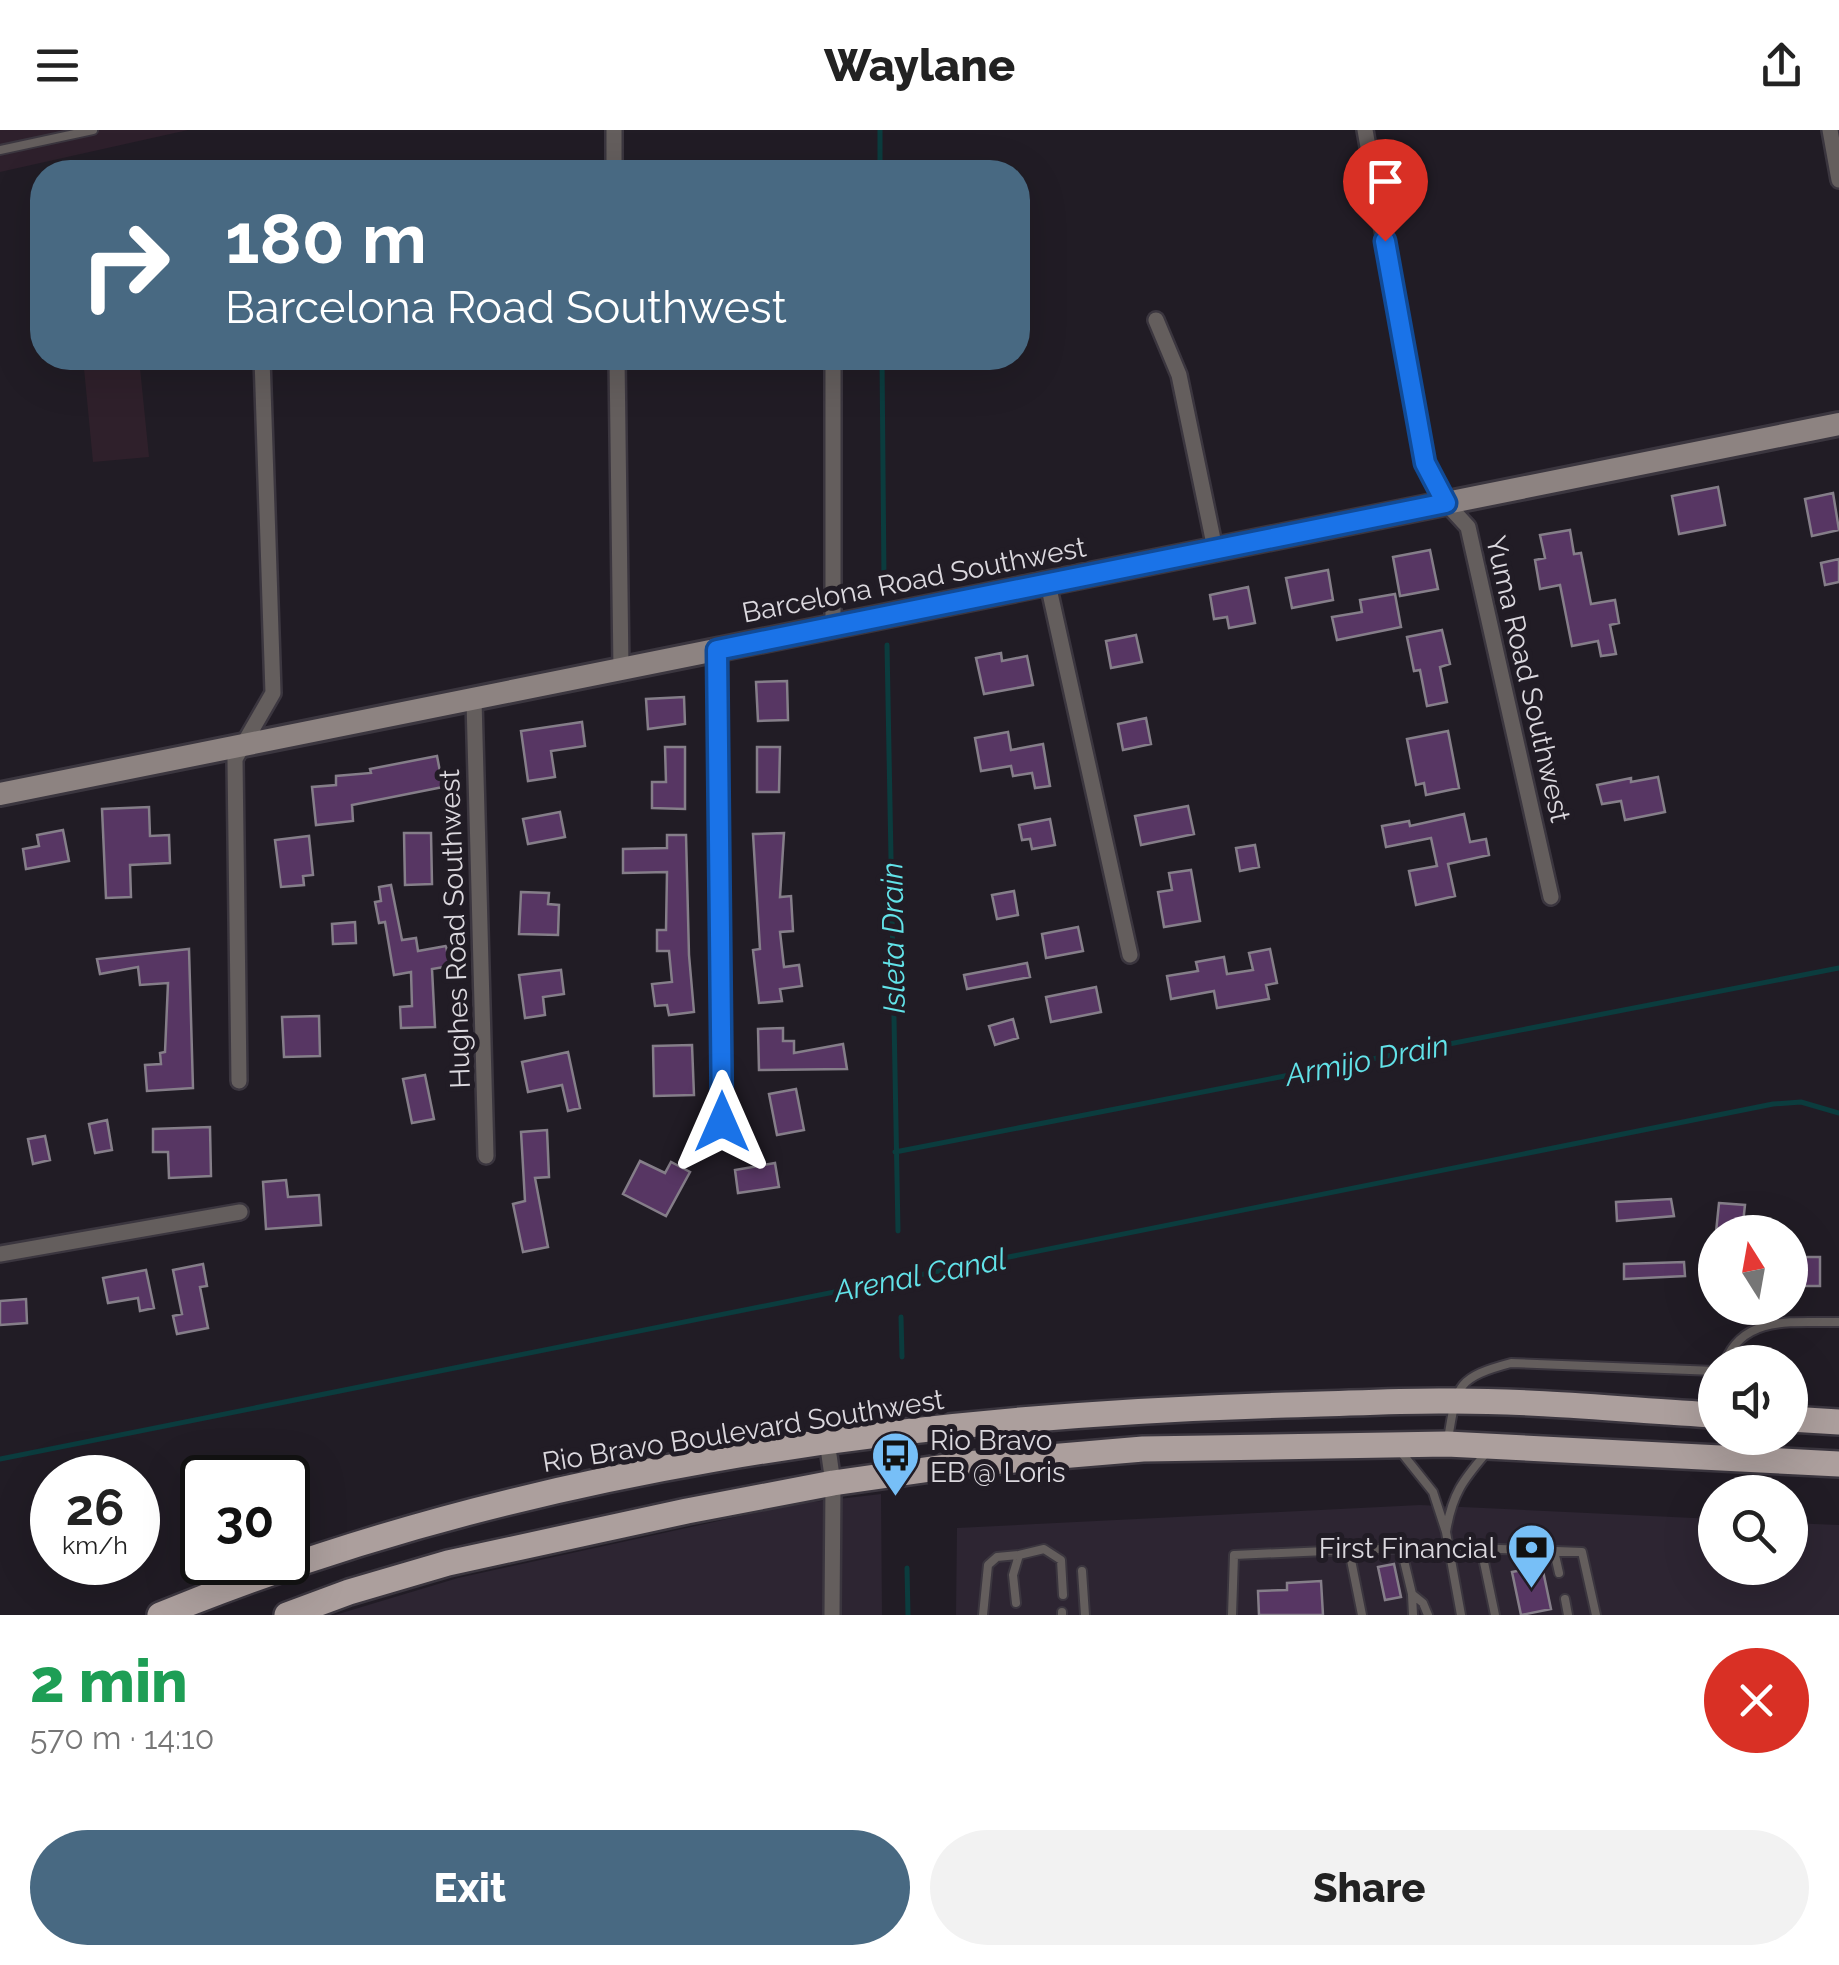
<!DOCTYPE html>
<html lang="en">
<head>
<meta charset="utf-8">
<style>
	body { margin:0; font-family:Raleway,sans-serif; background:#f2f2f2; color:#222; height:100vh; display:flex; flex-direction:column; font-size:38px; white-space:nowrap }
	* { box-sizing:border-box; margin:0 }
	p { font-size:32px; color:#767676 }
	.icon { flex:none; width:55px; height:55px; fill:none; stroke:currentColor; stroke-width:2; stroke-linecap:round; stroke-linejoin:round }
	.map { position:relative; height:1485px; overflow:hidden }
	.drawer { display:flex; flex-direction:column; background:#fff; flex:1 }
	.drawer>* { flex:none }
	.banner { position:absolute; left:30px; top:30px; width:1000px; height:210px; border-radius:40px; box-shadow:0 10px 40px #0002; background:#486982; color:#fff; overflow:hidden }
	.needle { width:65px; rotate:349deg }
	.controls { position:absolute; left:1698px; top:1085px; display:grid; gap:20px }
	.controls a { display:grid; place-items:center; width:110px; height:110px; border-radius:50%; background:#fff; box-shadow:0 10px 40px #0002; font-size:50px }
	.speed { position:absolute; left:30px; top:1325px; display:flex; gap:20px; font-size:50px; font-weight:700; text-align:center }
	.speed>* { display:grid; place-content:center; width:130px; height:130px; border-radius:50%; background:#fff; box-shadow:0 10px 40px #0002; line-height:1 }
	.speed small { font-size:25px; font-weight:400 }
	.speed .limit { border:5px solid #111; border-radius:15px; background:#fff; color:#111 }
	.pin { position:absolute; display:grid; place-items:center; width:85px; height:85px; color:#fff; margin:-102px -42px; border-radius:50% 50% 50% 0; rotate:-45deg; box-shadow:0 0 10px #0007 }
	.pin .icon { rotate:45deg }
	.me { position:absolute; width:110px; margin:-55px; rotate:0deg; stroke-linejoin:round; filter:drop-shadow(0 0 8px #0008) }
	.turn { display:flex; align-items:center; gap:35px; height:210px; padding:0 30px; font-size:45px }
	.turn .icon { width:130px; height:130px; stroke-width:2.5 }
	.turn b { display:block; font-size:70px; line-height:85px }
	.round { display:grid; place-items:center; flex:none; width:105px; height:105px; border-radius:52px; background:#f2f2f2 }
	.head { display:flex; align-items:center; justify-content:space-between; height:170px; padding:0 30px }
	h1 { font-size:60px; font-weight:800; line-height:75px; color:#1e9e55 }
	.primary-button { display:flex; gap:20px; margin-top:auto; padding:20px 30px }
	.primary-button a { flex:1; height:115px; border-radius:60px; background:#486982; color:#fff; font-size:40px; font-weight:800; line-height:115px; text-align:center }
	.primary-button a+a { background:#f2f2f2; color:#222 }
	header { display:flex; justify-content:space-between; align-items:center; height:130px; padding:0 30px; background:#fff; font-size:45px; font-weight:800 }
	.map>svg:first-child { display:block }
	.built { fill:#2d2532 }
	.industrial { fill:#2f202b }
	.education { fill:#2e202c }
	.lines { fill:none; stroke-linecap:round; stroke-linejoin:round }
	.stream { stroke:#0b3c3e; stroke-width:5 }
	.building { fill:#573663; stroke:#857e89; stroke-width:2.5 }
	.lane-casing { stroke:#3b363f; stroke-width:12 }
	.street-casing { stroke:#3b363f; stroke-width:20 }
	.secondary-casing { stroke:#3b363f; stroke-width:28 }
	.primary-casing { stroke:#3b363f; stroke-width:30 }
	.lane { stroke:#645e5d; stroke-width:8 }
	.street { stroke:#645e5d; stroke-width:15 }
	.secondary { stroke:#8d8381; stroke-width:22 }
	.primary { stroke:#ac9f9d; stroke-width:25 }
	.route-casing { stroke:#114b97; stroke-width:25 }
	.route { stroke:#1a73e8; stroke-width:18 }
	.labels { text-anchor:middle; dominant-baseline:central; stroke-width:10; stroke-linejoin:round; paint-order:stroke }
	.street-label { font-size:28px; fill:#dbd8de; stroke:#211c25 }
	.poi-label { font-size:28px; fill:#dbd8de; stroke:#211c25; text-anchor:start }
	.water-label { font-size:30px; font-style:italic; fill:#62e3e9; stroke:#211c25 }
</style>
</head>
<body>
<header><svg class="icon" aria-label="menu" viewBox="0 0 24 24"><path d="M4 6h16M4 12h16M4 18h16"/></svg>Waylane<svg class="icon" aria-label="share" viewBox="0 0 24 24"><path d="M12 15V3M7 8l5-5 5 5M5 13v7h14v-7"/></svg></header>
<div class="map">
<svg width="1839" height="1485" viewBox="0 0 1839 1485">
	<rect width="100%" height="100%" fill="#211c25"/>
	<!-- built -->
	<path class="built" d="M881,1364L882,1485H335L458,1448L796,1374Z
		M1420,1375L1715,1389V1438H1790V1393L1839,1395V1485H956L957,1398Z"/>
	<!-- industrial -->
	<path class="industrial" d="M83,228H139L149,327L93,332Z"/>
	<!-- education -->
	<path class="education" d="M0,0H188L0,42Z"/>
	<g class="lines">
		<!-- stream -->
		<path class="stream" d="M880,0V42
			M882,228L884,450
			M887,515L898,1101
			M895,1022L1839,838
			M901,1187L902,1227
			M0,1329L1773,974L1801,972L1839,983
			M907,1438L908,1485"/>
	</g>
	<!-- building -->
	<path class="building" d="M1718,357L1725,395L1679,404L1672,366Z
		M1833,363L1839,400L1812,406L1805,369Z
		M1570,400L1574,424L1581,423L1591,474L1615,470L1619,493L1610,495L1616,524L1601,526L1598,511L1572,516L1560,455L1540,459L1535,430L1545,428L1540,405Z
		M1430,420L1438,459L1400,466L1393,427Z
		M1839,429V452L1825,455L1821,433Z
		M1328,440L1333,470L1292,478L1286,448Z
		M1248,457L1255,493L1229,498L1227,487L1214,489L1210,465Z
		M1395,464L1401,497L1337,510L1332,487L1362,482L1360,470Z
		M1442,500L1450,534L1440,537L1447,572L1427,576L1420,540L1414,541L1407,507Z
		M1136,505L1142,532L1111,538L1106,511Z
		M1001,523L1002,531L1027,526L1033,555L984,564L976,528Z
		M787,551L788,590L758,591L756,552Z
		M684,567L685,594L648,599L646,569Z
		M1146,588L1151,614L1123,620L1118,594Z
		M582,592L585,616L551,621L555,647L528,651L521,601Z
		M1448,601L1459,658L1426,665L1424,653L1416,655L1407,609Z
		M1008,602L1011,620L1043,614L1050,656L1035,658L1032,643L1013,646L1011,636L981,641L975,608Z
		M665,617H685V679L652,678V652H666Z
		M757,617H780L779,662H757Z
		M437,626L443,657L352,675L353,691L316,695L312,657L336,655V646L371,643L370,639Z
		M1658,647L1665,682L1625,690L1621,671L1602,674L1597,655L1631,648V652Z
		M1188,676L1194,704L1141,715L1135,686Z
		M149,677L150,706L169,705L170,733L130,735L131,767L106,768L102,679Z
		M560,682L565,707L528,714L523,689Z
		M1464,684L1470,712L1486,709L1489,725L1448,734L1455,766L1416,775L1409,741L1437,736L1431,708L1386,717L1382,696L1409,691L1410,696Z
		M1050,689L1055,715L1032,719L1030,709L1022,710L1019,695Z
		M63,700L69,731L26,739L23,719L39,716L37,705Z
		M404,703H431L432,754L405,755Z
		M784,703L780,767L791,766L793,801L780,802L784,837L799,835L802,856L780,859L782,871L759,873L753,820L760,819L753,704Z
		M667,705H686L689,825L694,882L669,885L667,875L655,876L652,854L672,852L669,821H657V800H666L667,742L623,743V719L667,718Z
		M309,706L313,745L303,746L304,755L281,757L275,710Z
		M1255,715L1259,737L1240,741L1236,718Z
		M1191,740L1200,791L1164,797L1158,762L1172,760L1169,743Z
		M391,755L402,810L416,808L418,821L446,816L450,836L432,839L435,897L401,898L400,877L412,876L411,842L394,845L385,792L379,793L375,772L381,771L379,757Z
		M1014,761L1018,785L997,789L992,765Z
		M521,762L549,763L548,774L559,775L558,805L519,804Z
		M355,792L356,813L333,814L332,794Z
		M1078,797L1083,821L1046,828L1042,804Z
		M189,819L193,958L147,961L145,935L161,934L160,923L165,922L168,853L140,855L138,837L100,844L97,829Z
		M1270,819L1277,853L1266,855L1269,869L1217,878L1214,861L1171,869L1167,846L1198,841L1196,832L1224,827L1227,844L1253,840L1249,823Z
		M1027,833L1030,847L967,859L964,845Z
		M561,840L564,864L543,867L545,885L525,888L519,845Z
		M1096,857L1101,882L1051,892L1046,867Z
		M319,886L320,926L284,927L282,887Z
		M1013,889L1018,908L995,915L989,896Z
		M783,898V911H794V923L843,914L847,939L759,940L758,899Z
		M692,915L694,965L654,966L653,916Z
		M568,922L580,978L568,981L562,955L528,962L522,932Z
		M425,945L434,989L412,993L403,949Z
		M796,959L804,1000L777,1005L769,964Z
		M107,990L112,1020L95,1023L89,994Z
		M210,997L211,1046L169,1048L168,1022H153V999Z
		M547,1000L549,1047L535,1048L548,1117L523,1122L513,1074L525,1071L521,1002Z
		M45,1006L50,1030L33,1034L28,1009Z
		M640,1031L665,1043L671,1032L690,1042L666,1086L623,1064Z
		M775,1033L779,1057L738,1063L735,1040Z
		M286,1050L288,1067L319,1065L321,1095L266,1099L263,1052Z
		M1671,1069L1674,1086L1617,1091L1616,1072Z
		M1719,1073L1745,1075L1742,1102H1716Z
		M1790,1127H1820V1156H1790Z
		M1684,1132L1685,1146L1624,1149V1134Z
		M203,1134L207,1156L200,1157L208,1198L177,1204L173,1186L182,1184L173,1140Z
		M146,1140L154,1178L140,1181L138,1168L108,1173L103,1148Z
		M26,1169L27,1193L0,1195V1171Z
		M1394,1434L1401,1467L1385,1470L1378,1437Z
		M1542,1436L1551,1479L1521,1485L1512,1442Z
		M1321,1451L1323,1485H1259L1258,1461L1287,1460V1453Z"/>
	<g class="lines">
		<defs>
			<path id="lane" d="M0,20L93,0
				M1725,1232C1744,1184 1795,1193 1839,1192
				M1448,1309C1457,1256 1455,1248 1511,1233L1715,1241
				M1401,1322L1433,1362L1446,1402C1452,1364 1463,1350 1487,1322
				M1446,1402L1461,1485
				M1401,1418L1412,1464L1423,1473L1428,1485
				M1481,1418L1495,1485
				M1554,1421L1559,1443
				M1082,1441L1085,1485
				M1412,1465L1413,1485
				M1565,1469L1568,1485
				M1016,1473L1013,1445L1019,1425L1044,1419L1061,1430L1063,1465
				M983,1485L988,1435L997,1427L1019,1425
				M1062,1485V1482
				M1232,1485L1234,1425L1349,1420
				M1362,1485L1349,1420L1449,1417L1582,1422L1596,1485"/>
			<path id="street" d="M614,0V42
				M1365,0L1425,333L1446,373L1468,397L1551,767
				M1830,0L1839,50
				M1156,190L1179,245L1215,419
				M617,228L621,540
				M1048,454L1130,825
				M833,497V228
				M717,520L722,992
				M474,570L486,1026
				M239,951L235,629L273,563L262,228
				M0,1124L240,1082
				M827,1311L833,1353L832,1485"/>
			<path id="secondary" d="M0,664L1839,294"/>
			<path id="primary" d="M1790,1289L1839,1292
				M160,1485C516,1339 903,1286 1286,1275C1342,1274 1398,1270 1453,1271C1540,1271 1628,1280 1715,1285
				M287,1485L349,1462L448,1433L687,1381L833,1353L966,1334L1143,1319L1447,1314L1839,1334"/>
		</defs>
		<!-- lane casing -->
		<use href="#lane" class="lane-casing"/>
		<!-- street casing -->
		<use href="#street" class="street-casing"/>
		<!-- secondary casing -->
		<use href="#secondary" class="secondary-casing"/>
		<!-- primary casing -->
		<use href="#primary" class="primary-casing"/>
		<!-- lane -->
		<use href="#lane" class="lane"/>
		<!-- street -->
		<use href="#street" class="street"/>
		<!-- secondary -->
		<use href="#secondary" class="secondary"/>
		<!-- primary -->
		<use href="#primary" class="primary"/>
	</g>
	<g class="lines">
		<defs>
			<path id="route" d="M722,992L717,520L1446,373L1425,333L1385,111"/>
		</defs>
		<!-- route casing -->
		<use href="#route" class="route-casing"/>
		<!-- route -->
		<use href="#route" class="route"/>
	</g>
	<!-- icons -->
	<defs>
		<symbol id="bus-pin" viewBox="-11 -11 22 30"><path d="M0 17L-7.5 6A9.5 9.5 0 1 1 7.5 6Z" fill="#77bff7" stroke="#211c25"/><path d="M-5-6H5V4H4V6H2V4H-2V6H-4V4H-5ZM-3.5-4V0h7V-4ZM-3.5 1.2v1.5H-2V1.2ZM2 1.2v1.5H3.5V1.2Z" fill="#111"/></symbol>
		<symbol id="bank-pin" viewBox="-11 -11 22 30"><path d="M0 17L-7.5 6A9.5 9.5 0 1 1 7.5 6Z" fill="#77bff7" stroke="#211c25"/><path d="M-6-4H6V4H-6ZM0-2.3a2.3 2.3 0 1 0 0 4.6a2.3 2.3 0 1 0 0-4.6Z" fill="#111"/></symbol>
	</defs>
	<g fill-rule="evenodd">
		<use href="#bus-pin" x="868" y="1298" width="55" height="75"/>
		<use href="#bank-pin" x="1504" y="1390" width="55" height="75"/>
	</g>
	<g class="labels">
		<!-- street labels -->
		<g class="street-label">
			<text transform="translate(914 450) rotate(-11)">Barcelona Road Southwest</text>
			<text transform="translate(1528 549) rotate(77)">Yuma Road Southwest</text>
			<text transform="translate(455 799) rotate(-92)">Hughes Road Southwest</text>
			<text transform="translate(743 1301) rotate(-9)">Rio Bravo Boulevard Southwest</text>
		</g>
		<!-- poi labels -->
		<g class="poi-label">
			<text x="930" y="1310">Rio Bravo<tspan x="930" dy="32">EB @ Loris</tspan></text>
			<text x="1496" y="1418" text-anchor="end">First Financial</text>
		</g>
		<!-- water labels -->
		<g class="water-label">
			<text transform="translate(893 808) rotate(-91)">Isleta Drain</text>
			<text transform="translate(1367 930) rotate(-11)">Armijo Drain</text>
			<text transform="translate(920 1145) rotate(-11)">Arenal Canal</text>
		</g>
	</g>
</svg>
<div class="controls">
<a><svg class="needle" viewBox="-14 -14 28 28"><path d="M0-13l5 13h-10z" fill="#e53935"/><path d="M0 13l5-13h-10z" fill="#767676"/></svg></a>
<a><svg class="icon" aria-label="sound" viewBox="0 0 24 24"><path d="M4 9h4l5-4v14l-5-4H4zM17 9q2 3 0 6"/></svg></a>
<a><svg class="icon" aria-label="search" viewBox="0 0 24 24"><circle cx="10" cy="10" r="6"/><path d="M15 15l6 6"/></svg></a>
</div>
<div class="speed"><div>26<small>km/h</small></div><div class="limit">30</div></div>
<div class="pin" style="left:1385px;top:111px;background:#d93025"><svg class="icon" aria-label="arrive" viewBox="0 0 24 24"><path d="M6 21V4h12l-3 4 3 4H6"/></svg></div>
<svg class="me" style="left:722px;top:992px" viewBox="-20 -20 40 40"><path d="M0-17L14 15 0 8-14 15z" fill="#1a73e8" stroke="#fff" stroke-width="4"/></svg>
<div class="banner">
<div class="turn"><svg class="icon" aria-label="right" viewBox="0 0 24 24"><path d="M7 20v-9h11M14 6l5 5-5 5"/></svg><div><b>180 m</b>Barcelona Road Southwest</div></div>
</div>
</div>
<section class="drawer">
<div class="head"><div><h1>2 min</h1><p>570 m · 14:10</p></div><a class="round" style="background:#d93025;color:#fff"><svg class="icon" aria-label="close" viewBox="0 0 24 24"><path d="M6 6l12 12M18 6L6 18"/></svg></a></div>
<div class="primary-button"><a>Exit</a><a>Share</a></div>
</section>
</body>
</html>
